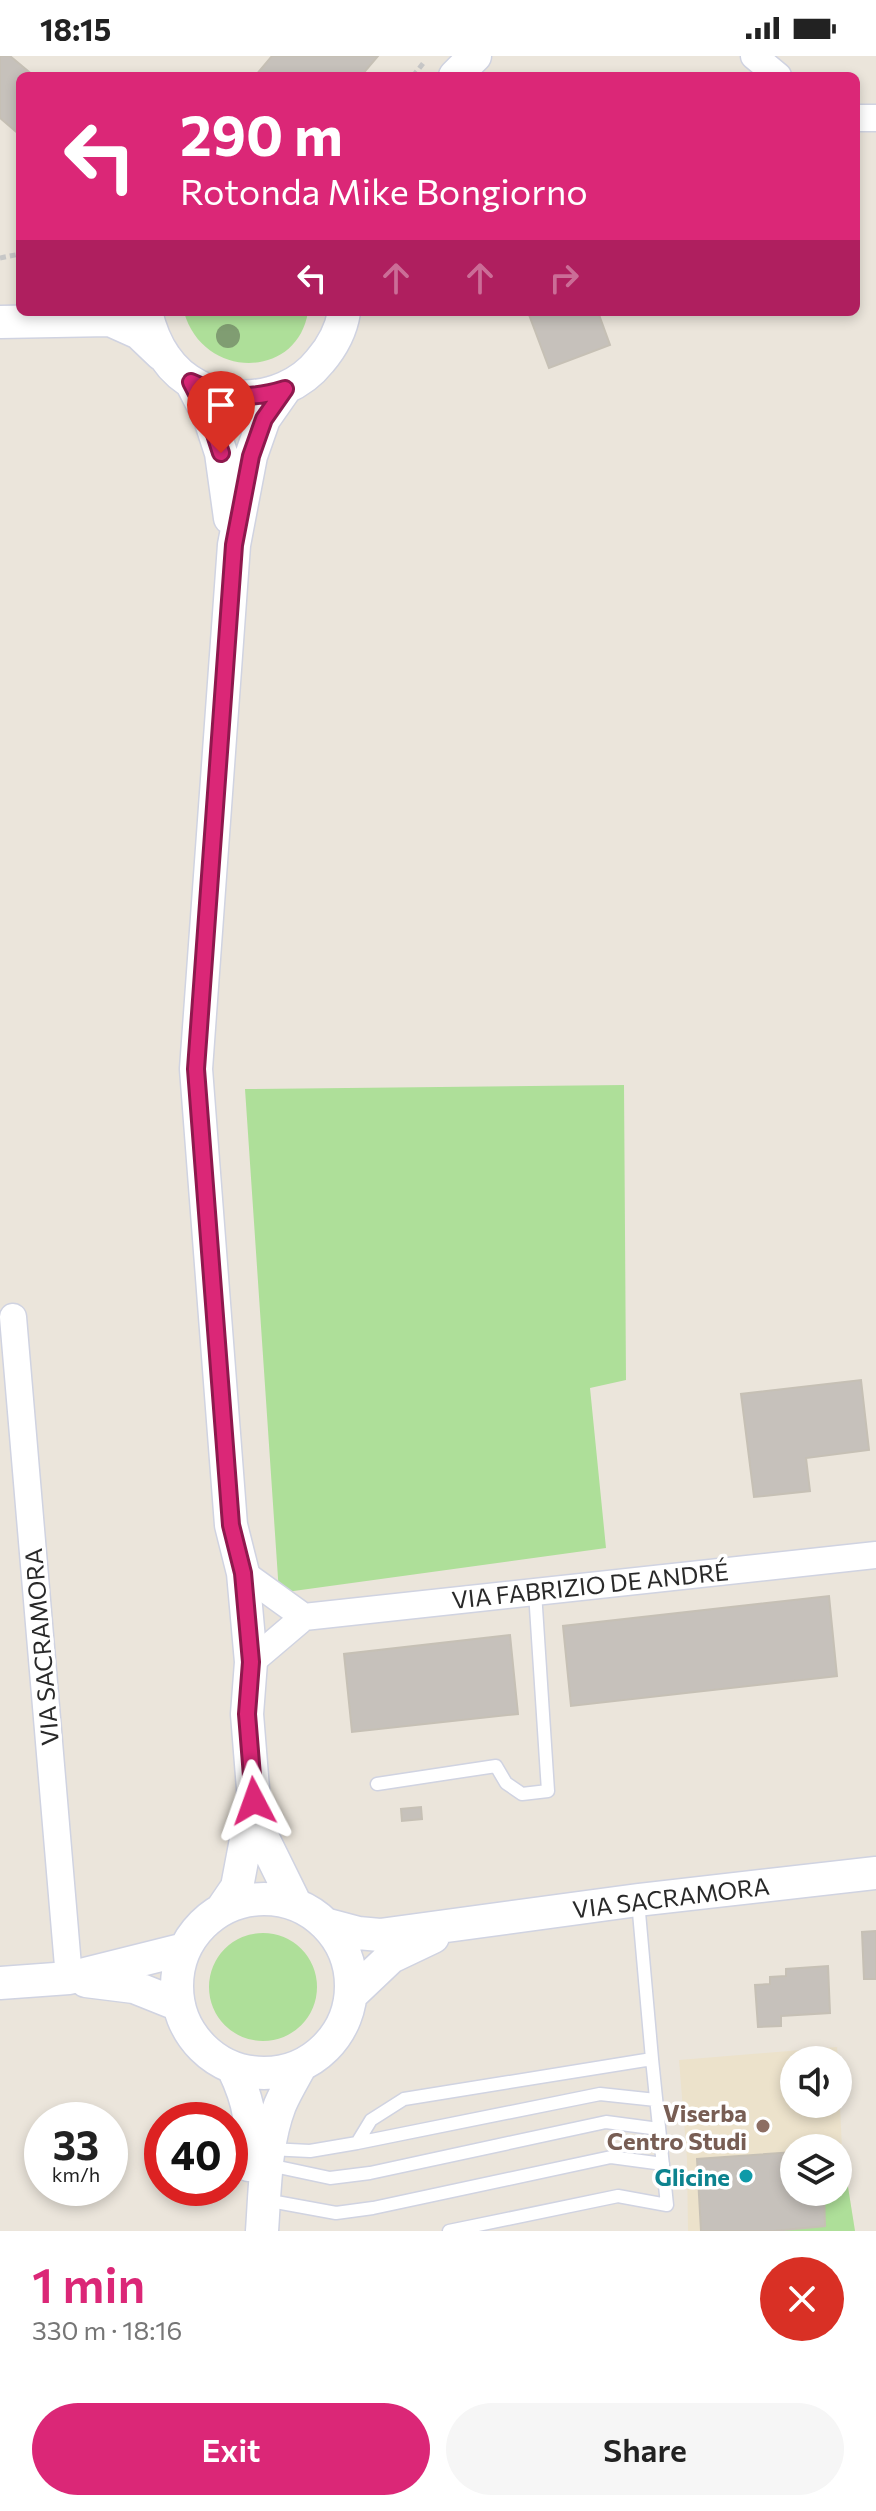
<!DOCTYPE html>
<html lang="en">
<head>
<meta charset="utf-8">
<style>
	body { margin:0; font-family:Commissioner,sans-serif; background:#f6f6f6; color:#222; height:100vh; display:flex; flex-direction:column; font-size:30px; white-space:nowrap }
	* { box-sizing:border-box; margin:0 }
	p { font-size:26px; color:#767676 }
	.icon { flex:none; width:44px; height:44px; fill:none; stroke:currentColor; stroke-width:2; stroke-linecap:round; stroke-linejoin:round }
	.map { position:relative; height:2175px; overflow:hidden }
	.drawer { display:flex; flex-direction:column; background:#fff; flex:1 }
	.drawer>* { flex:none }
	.guide { position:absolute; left:16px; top:16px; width:844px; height:244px; border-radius:12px; box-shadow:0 4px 12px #0003; background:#db2777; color:#fff; overflow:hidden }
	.controls { position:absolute; left:780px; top:1990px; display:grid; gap:16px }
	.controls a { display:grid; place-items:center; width:72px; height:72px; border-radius:50%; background:#fff; box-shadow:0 4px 12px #0003; font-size:40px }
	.speed { position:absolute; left:24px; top:2046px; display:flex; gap:16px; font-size:40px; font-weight:700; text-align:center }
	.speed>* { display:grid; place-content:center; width:104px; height:104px; border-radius:50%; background:#fff; box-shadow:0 4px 12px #0003; line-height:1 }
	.speed small { font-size:20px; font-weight:400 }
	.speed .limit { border:12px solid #d22; background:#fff; color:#111 }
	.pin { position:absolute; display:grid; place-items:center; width:68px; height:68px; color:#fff; margin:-82px -34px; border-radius:50% 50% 50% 0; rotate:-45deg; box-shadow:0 0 8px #0007 }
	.pin .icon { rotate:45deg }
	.me { position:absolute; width:88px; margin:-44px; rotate:356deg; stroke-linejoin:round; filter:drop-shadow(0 0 6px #0008) }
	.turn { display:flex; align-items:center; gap:28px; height:168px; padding:0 32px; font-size:36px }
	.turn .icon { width:104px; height:104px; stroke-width:2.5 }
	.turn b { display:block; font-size:56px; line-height:68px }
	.lanes { display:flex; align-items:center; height:76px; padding:0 32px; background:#0003; justify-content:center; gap:40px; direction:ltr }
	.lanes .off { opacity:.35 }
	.round { display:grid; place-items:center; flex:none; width:84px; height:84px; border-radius:42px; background:#f6f6f6 }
	.headline { display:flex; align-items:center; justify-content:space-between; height:136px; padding:0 32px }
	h1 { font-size:48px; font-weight:600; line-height:60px; color:#db2777 }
	.button { display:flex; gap:16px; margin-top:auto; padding:16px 32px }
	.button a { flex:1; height:92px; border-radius:48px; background:#db2777; color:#fff; font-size:32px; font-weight:600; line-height:92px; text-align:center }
	.button a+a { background:#f6f6f6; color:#222 }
	.status { display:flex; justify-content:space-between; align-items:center; height:56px; padding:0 40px; background:#fff; direction:ltr }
	.status svg { height:22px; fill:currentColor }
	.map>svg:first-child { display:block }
	.education { fill:#ece2cb; fill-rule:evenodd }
	.green { fill:#aedf99 }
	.building { fill:#c6c1bb; stroke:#c6c0b5; stroke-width:2 }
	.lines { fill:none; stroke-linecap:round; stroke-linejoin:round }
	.service-casing { stroke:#d0d3e1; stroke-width:15 }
	.minor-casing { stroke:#d0d3e1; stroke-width:29 }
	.tertiary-casing { stroke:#d0d3e1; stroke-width:35 }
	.path { stroke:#c7c7c7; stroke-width:5; stroke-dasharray:6 4; stroke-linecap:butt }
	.service { stroke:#fff; stroke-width:12 }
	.minor { stroke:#fff; stroke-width:26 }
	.tertiary { stroke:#fff; stroke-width:32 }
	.tree { fill:#809d72 }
	.route-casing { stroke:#8e194d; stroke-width:20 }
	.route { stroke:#db2777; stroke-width:14 }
	.education-dot { fill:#8d6e63; stroke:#fff; stroke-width:3 }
	.culture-dot { fill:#0f9aa8; stroke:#fff; stroke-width:3 }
	.labels { text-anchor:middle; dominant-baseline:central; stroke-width:7; stroke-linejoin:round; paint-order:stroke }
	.street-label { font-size:24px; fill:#292929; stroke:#fff }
	.education-label { font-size:24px; font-weight:bold; fill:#785e54; stroke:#fff; text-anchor:end }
	.culture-label { font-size:24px; font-weight:bold; fill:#0d838f; stroke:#fff; text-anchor:end }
</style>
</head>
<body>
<div class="status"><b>18:15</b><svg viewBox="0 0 49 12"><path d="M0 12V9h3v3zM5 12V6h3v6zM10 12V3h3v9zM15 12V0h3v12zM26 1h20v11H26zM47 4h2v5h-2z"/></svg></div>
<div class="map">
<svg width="876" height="2175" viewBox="0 0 876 2175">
	<rect width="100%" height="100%" fill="#ebe5db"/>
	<!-- education -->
	<path class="education" d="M837,1991L838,2004H794V2048H838V2008L842,2093L855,2175H688L687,2103L679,2004ZM794,2092H838V2136H794Z"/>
	<!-- green -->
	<path class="green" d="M184,256H308C297,324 203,324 184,256Z
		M624,1029L626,1324L590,1332L606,1492L279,1537L245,1033Z
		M209 1931a54 54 0 1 1 108 0a54 54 0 1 1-108 0Z
		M838,2093H842L855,2175H776L825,2170L824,2136H838Z"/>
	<!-- building -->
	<path class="building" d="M0,0H10L34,20H20V79L0,62Z
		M272,0H378L361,20H255Z
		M528,256H598L610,289L549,312Z
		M861,1324L869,1394L806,1402L810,1435L754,1441L741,1338Z
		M829,1540L837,1620L571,1650L563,1570Z
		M510,1579L518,1658L352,1676L344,1598Z
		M421,1751L422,1763L402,1765L401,1753Z
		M876,1875V1923H864L862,1876Z
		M828,1910L830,1957L781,1960V1970L758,1971L755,1929L770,1928V1921L786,1920V1913Z
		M794,2096V2136H824L825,2170L773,2175H701L697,2103Z"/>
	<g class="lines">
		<defs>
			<path id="service" d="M377,1728L496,1710L506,1727L522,1738L548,1735L535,1536
				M357,2087L600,2038L656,2044
				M269,2093L310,2095L357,2087L371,2064L404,2043L652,2003L638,1845
				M269,2109L330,2122L370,2117L606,2066L659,2073
				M265,2144L336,2157L373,2152L611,2101L663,2108
				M449,2175L618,2140L667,2149L652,2003"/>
			<path id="minor" d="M754,0L778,20
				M856,62H876
				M13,1261L69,1922
				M243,1517L304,1561
				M251,1606L304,1561L876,1499"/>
			<path id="tertiary" d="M455,20L475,0
				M146,256C150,273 155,287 165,301C200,353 282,353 320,305C332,291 341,275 344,256
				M0,266L110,264L139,277L161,298
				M191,326L210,363L221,397L230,462
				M285,333L264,363L251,400L234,489L196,1013L231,1469L243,1517L251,1606L247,1658L254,1745L262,1780L295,1847
				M177 1930a87 87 0 1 1 174 0a87 87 0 1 1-174 0Z
				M222,1853L237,1831L252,1752
				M328,1869L358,1877L380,1879L638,1844L876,1817
				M86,1925L134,1931L179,1949
				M0,1927L69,1922L185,1893
				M352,1938L391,1901L433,1881
				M233,2012C251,2049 252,2068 249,2109
				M262,2175C265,2133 265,2088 280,2049C286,2035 294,2022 301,2009"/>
		</defs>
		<!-- service casing -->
		<use href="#service" class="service-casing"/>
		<!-- minor casing -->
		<use href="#minor" class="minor-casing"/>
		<!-- tertiary casing -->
		<use href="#tertiary" class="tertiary-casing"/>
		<!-- path -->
		<path class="path" d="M413,20L425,5
			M0,202L20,198"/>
		<!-- service -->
		<use href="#service" class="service"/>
		<!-- minor -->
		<use href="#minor" class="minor"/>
		<!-- tertiary -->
		<use href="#tertiary" class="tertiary"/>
	</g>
	<!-- trees -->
	<circle class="tree" cx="228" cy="280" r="12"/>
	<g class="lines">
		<defs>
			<path id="route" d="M221,397L210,363L191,326C224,342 250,344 285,333L264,363L251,400L234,489L196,1013L231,1469L243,1517L251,1606L247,1658L254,1745"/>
		</defs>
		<!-- route casing -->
		<use href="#route" class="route-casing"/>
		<!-- route -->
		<use href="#route" class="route"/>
	</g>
	<!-- markers -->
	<circle class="education-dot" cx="763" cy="2070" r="8"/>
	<circle class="culture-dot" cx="746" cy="2120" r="8"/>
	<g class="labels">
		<!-- street labels -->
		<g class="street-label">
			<text transform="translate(590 1529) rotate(-6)">VIA FABRIZIO DE ANDRÉ</text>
			<text transform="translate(41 1591) rotate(-95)">VIA SACRAMORA</text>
			<text transform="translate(671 1841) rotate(-7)">VIA SACRAMORA</text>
		</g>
		<!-- education labels -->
		<g class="education-label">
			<text x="747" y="2056">Viserba<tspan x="747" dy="28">Centro Studi</tspan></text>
		</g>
		<!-- culture labels -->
		<g class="culture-label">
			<text x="730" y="2120">Glicine</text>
		</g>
	</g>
</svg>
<div class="controls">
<a><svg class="icon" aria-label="sound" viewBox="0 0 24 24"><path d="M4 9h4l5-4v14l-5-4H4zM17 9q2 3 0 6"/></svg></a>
<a><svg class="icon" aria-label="layers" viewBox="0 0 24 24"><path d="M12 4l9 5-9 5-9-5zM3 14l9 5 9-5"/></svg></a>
</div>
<div class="speed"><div>33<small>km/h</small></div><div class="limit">40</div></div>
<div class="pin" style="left:221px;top:397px;background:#d93025"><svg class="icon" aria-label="arrive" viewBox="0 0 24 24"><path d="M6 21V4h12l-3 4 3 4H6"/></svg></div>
<svg class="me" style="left:254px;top:1745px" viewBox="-20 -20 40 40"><path d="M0-17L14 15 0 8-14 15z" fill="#db2777" stroke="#fff" stroke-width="4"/></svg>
<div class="guide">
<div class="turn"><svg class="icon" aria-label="left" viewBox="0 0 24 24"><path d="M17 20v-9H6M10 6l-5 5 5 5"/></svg><div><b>290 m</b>Rotonda Mike Bongiorno</div></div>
<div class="lanes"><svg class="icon" aria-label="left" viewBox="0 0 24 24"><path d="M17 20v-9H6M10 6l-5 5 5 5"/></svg><svg class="icon off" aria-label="ahead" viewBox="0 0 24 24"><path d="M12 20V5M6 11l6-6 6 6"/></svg><svg class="icon off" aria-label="ahead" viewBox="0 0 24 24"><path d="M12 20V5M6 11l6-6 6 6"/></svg><svg class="icon off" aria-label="right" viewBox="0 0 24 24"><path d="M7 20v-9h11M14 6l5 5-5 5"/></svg></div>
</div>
</div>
<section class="drawer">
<div class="headline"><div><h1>1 min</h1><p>330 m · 18:16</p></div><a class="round" style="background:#d93025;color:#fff"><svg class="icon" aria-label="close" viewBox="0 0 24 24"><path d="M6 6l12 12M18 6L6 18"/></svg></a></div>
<div class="button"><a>Exit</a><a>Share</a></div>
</section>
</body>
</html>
